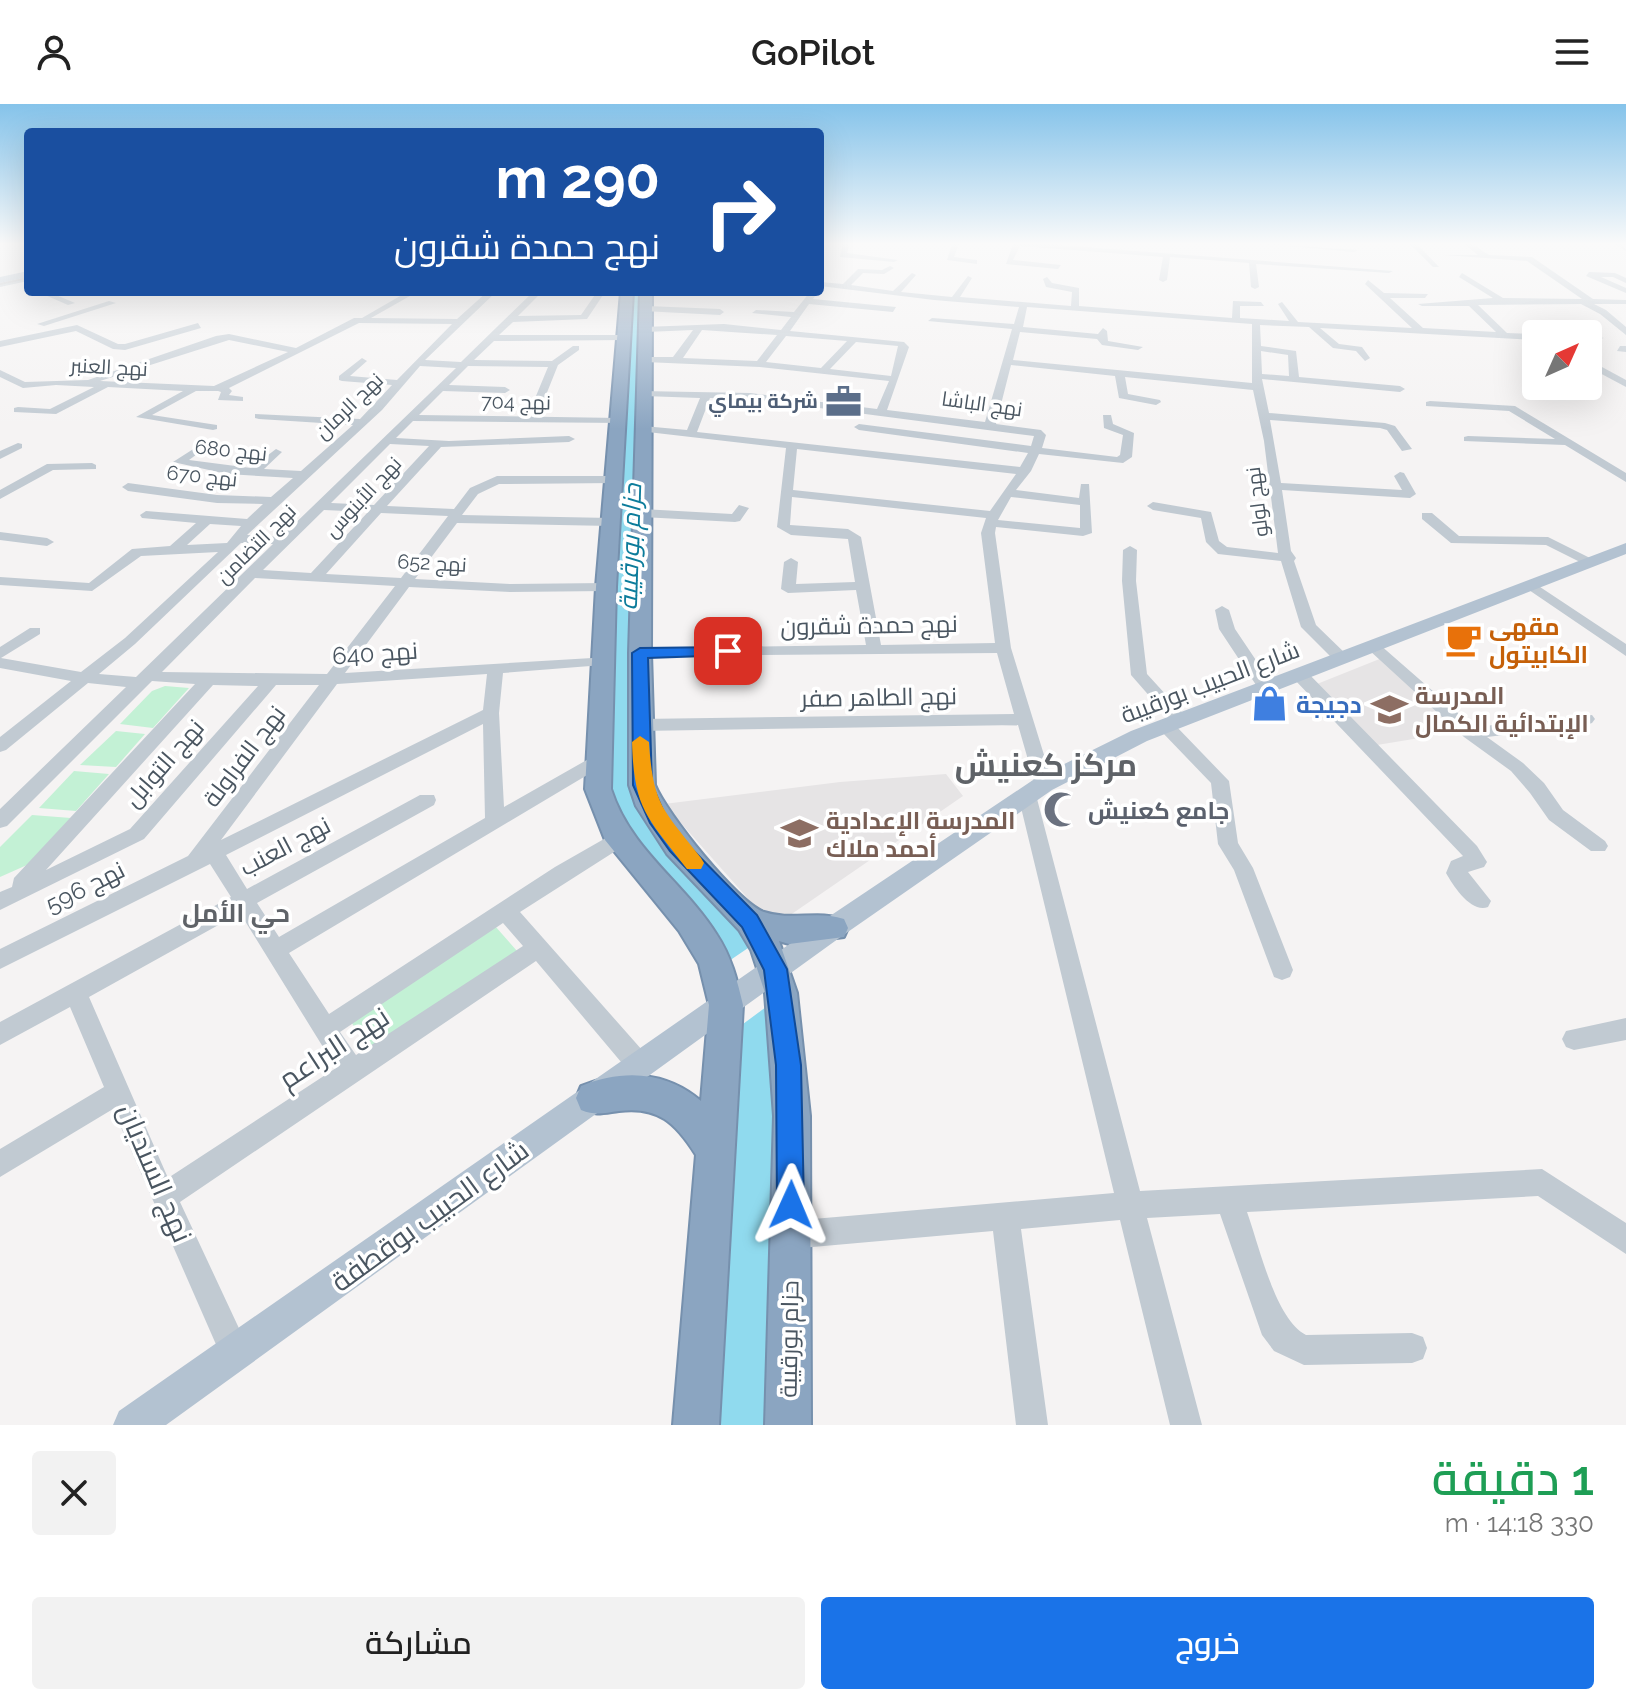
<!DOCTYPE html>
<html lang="ar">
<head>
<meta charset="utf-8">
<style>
	body { margin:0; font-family:Raleway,Cairo,sans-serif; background:#f2f2f2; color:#222; direction:rtl; height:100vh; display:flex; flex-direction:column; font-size:30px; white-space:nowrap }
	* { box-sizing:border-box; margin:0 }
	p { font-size:26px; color:#767676 }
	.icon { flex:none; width:44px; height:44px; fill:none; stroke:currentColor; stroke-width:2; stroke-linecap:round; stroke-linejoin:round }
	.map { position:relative; height:1321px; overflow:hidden; direction:ltr }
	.side { display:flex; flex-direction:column; background:#fff; flex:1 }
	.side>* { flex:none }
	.banner { position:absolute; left:24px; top:24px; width:800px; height:168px; border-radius:8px; box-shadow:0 8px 32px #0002; direction:rtl; background:#1a4fa0; color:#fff; overflow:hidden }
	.needle { width:52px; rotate:45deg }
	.fabs { position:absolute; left:1522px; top:216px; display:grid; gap:16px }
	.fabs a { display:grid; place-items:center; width:80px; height:80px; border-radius:8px; background:#fff; box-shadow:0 8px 32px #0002; font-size:40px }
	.pin { position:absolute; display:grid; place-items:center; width:68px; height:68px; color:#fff; margin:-34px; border-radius:16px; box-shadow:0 4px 12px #0006 }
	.me { position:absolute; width:88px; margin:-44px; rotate:1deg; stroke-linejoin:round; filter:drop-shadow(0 0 6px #0008) }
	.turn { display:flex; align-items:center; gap:28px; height:168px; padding:0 32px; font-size:36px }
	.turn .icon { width:104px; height:104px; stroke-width:2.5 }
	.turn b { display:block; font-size:56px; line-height:68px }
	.round { display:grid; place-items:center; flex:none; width:84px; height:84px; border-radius:8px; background:#f2f2f2 }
	.overview { display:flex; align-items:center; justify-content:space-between; height:136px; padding:0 32px }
	h1 { font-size:48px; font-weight:600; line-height:60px; color:#1e9e55 }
	.cta { display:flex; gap:16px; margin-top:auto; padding:16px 32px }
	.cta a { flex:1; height:92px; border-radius:8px; background:#1a73e8; color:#fff; font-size:32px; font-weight:600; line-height:92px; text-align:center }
	.cta a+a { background:#f2f2f2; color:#222 }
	header { display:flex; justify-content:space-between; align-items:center; height:104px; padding:0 32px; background:#fff; font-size:36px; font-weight:600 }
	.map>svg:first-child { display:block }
	.education { fill:#e6e4e5 }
	.green { fill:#c3f1d5 }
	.water { fill:#90daee }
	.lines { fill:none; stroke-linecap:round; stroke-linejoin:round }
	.highway-casing { stroke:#7690ad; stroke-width:4 }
	.minor { fill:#c1cad2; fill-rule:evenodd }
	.major { fill:#b3c2d1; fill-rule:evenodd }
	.highway { fill:#8ba5c1; fill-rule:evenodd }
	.rail { stroke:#b5b8bd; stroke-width:2 }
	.route { fill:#1a73e8; stroke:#114b97; stroke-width:2 }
	.slow { fill:#f59e0b }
	.labels { text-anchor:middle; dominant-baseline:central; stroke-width:7; stroke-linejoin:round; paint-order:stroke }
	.far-street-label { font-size:20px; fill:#4a5661; stroke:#fff }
	.far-service-label { font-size:20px; font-weight:bold; fill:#4e5e75; stroke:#fff; text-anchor:end }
	.street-label { font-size:24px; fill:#4a5661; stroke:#fff }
	.food-label { font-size:24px; font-weight:bold; fill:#c56008; stroke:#fff; text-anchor:start }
	.education-label { font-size:24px; font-weight:bold; fill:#785e54; stroke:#fff; text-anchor:start }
	.shop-label { font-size:24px; font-weight:bold; fill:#366cbe; stroke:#fff; text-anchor:start }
	.worship-label { font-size:24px; font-weight:bold; fill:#5b616d; stroke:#fff; text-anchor:start }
	.water-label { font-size:26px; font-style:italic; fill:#0c7c9b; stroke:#fff }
	.neighbourhood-label { font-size:26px; font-weight:bold; fill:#5f6368; stroke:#fff }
	.near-street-label { font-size:28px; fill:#4a5661; stroke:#fff }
	.district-label { font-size:32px; font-weight:bold; fill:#5f6368; stroke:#fff }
</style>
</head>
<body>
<header><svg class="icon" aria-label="menu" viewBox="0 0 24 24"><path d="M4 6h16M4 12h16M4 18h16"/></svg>GoPilot<svg class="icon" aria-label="person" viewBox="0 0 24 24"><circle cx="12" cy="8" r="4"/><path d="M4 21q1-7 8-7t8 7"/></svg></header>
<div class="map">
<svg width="1626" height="1321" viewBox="0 0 1626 1321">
	<rect width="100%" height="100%" fill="#f5f3f3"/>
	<!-- education -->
	<path class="education" d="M1382,554L1462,627L1377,641L1317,580Z
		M946,670L963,692L783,816L768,817L664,700L840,678Z"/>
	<!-- green -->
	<path class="green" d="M165,582L189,584L153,624L120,620L152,587Z
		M116,627L145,630L116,663L80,661Z
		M74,667L109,670L76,707L39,704Z
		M32,711L71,714L27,761L0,773V743Z
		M495,822L517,847L369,944L349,915Z"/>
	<!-- water -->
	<path class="water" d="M631,188H642L638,704L650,723L725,805L751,842L729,857L622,729L606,685Z
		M766,903L777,975L773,1321H713L732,975L743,920Z"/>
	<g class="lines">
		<defs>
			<path id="highway" d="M621,188H633L616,483L611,685C631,747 684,778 717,831C731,852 737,876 743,901L719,1321H673L696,1051C676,1019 658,1002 619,1007C604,1009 596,1012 581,1006L576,994L581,982C623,965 666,967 701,997L709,901L699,860L679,827L605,736L585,685L596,483Z
				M640,188H652L651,549L655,681C666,709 738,799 764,808C791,817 818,806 844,815L848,824L844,833L789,840L779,837L797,889L810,1012L811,1321H765L774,1012L765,889L751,846L739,826L667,750L636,702L629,681V549Z"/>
		</defs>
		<!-- highway casing -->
		<use href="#highway" class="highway-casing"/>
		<!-- minor -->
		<path class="minor" d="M843,140H850L847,149L898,156L894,158L840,153Z
			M952,140H959L954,153L977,156V160L947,156Z
			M1013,140H1046L1393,167L1389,169L1256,160L1259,183L1255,185L1251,183L1249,159L1170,153L1167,176L1163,178L1159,176L1163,153L1020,142L1013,156L1061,161L1058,165L1006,160Z
			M1267,140L1358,146L1354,148Z
			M1410,140H1417L1439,163H1433Z
			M1464,140H1472L1489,151L1532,153L1593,195L1626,196V200H1594L1606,206L1626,223V231L1600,210L1581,200L1478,201L1507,229L1536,230V236L1320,224L1339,240L1362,243L1370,254L1365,257L1356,247L1333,244L1309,223L1260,221L1261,242L1296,247L1299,273L1400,282L1405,285L1400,288L1262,275L1269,309L1385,319L1395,322L1412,345L1402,347L1387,326L1380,324L1270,316L1281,379L1402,386L1394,372L1400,368L1404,369L1416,390L1410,394L1282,386L1291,447L1296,454L1294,457L1316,521L1348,552L1350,555L1348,558H1336L1301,523L1281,457L1218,450L1206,438L1201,414L1153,406L1147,402L1153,398L1211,408L1219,437L1227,443L1278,449L1264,337L1253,286L1125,273L1128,290L1160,296L1161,298L1156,301L1119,294L1115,272L1011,261L996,320L1041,326L1046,331L1042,344L1117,353L1120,351L1123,331L1104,324L1103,311H1111L1113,320L1134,329L1132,353L1123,359L1039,350L1031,367L1016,386L1079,394L1081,380H1089L1092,429L1083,432L996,423L995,429L1011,544L1053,680L1051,685L1044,687L1035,680L1018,621L640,627L631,621L640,615L1014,610L997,549L634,552L632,549L640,544L866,541L856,486L788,489L781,485L784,458L791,454L798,458L796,480L855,478L848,435L791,431L777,423L786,344L639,327V323L643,322L687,326L700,294L644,292L639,289L640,287L750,289L877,305L889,277L760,263L645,258L642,257V253H673L693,226L646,228L643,223L724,220L781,226L791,213L752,209L756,206L794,208L810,188H818L813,195L896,203L893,208L809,200L790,227L904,238L909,243L887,306L985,318L1012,225L928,217L932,214L1014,220L1019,203L934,196L820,182V178L843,180L858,165L882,166L890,162L894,164L884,170L863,169L851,181L893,187L912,169L916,171L901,188L952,193L968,172L972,174L960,193L1071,202L1072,188L1046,183L1043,175L1047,173L1052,179L1079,184V202L1232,214L1233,197L1261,198L1264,202H1240V214L1289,217L1278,200L1282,198L1298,218L1412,224L1365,180L1368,176L1384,189L1428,190L1425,194H1390L1423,224L1496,228L1469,202H1422L1418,200L1493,194L1459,173L1462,169L1503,194L1582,195L1527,157L1444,151H1478ZM1027,203L1252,220V279L1013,256L1020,228L1097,235L1102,241L1138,246L1143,243L1108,237L1107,227L1103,224L1098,230L1023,223ZM702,226L777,231L757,257L683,254ZM786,232L847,237L821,264L766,258ZM856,238L898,242L891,272L830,265ZM1261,247L1288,251L1289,272L1262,270ZM710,294L750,295L1034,332L1031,342L859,320L854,323L859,326L1028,349L1020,363L697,328ZM797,345L1016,370L990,407L793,386ZM792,393L986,414L981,429L995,539L881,541L861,433L848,425L790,421ZM1011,393L1080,401V424L998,416Z
			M1615,140H1623L1626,147Z
			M1589,168L1615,169L1626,174V179L1613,173H1601L1626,184V189L1586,172Z
			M28,173V177L0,183V179Z
			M38,188H49L75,199L68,201Z
			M407,188H417L371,214L457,215L487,188H496L425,256L461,258L533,188H542L518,212L581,211L597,188H605L587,215L513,218L499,231H624L627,236L494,237L474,256L552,257L573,242H579V246L558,261L540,306L531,304L548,263L468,262L449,281L505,283L510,286L505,289L443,287L419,311L619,314L624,317L623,319L413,317L396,334L449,337L569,332L575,335L569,338L441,343L387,402L454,405L470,384L497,372H619V378L615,379L499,380L478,390L462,411L611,414L617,418L611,422L457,419L415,475L510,480L606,479L613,483L606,487L510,488L409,483L345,569L609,553L611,556L603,561L503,569L499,609L504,703L592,653H604L607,657L604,661L289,849L329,910L555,763L611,731H625L628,736L625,741L520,808L650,955L653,963L650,971L641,974L632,971L536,857L180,1098L251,1250L247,1261L236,1265L225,1261L113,1005L0,1073V1045L104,983L70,903L0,941V918L231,793L210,760L0,865V845L188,752L319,581H276L144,735L0,806V788L12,783L14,774L195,580L152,577L7,722L0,724V705L126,583L88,579L6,646L0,648V633L71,577L0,564V543L30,524H40V530L1,554L81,568L125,534L218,448L141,452L92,487L0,481V473L89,479L132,445L170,442L196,419L142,414L140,411L146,407L247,415L263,400L217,399L128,387L122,383L128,379L217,391L271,393L293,374L227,370L173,358L198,342L204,345L189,356L251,364L276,345L282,348L264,365L301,367L353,321L259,315L255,314V310L360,315L392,281L342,277L339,276V272L362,254L367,257L350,272L397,276L452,220L359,219L229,284L232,287L229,291L243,293V297L218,296L221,288L218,287H196L152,311L217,321V325L213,326L136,313L183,287L108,283L56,310L14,308V304L18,303L50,305L94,283L56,281L23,284L0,273V266L25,278L88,276L216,232L229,230L296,244L354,214H362ZM229,236L288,248L214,282L100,277ZM420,262L456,264L281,433L247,431L382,306ZM390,340L429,342L374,401L331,399ZM324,406L368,408L311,469L263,466ZM381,409L448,412L401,474L326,470ZM210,420L241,422L227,439L187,441ZM241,439L273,440L136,573L99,570L135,540ZM255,474L395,482L327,570L162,568ZM487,570L483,606L221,736L337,580ZM213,581L258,582L130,725L46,766ZM483,620L485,714L279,833L257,799L434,701L436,696L434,691H420L247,785L226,751ZM240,809L336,964L168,1074L89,893ZM503,819L523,842L356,951L340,928Z
			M109,197L116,199L44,222L37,220Z
			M646,202L720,205L724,208L720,211L643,207Z
			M198,219L201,224L125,246L113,245L76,227L0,243V237L77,221L118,240H125Z
			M1588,231L1604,234L1588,237Z
			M1620,242H1626V248L1617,247Z
			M1596,263H1602L1626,276V283L1596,267Z
			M1430,297L1515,302L1626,369V378L1565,341L1464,337V333L1468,332L1555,335L1509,307L1426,302V298Z
			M18,339L22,340V344L0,355V347Z
			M92,359L96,361V365L53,366L0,395V386L47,360Z
			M739,401L749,404L740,417L735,418L642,413L636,409L642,405L732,410Z
			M1422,409H1432L1459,432L1548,433L1598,458L1591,462L1586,461L1546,441L1451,439L1422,415Z
			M0,428L47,434L54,438L47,442L0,436Z
			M1130,442L1137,446L1136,477L1147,570L1189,616L1186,620H1174L1229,677L1238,739L1253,764L1293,866L1290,873L1282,876L1274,873L1234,766L1218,740L1211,679L1161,627L1158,623L1161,619H1173L1131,571L1122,477L1123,446Z
			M1531,477L1626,540V552L1526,484L1524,481Z
			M1222,502L1229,506L1235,525L1274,583L1272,587H1260L1219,525L1215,506Z
			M1374,538L1379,540L1474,623L1592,611L1595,615L1592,619L1586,621L1487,633L1523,659L1544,679L1563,706L1605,737L1608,742L1605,747H1591L1549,716L1530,689L1511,667L1464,633L1369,546L1366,543L1369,540Z
			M1300,566L1306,567L1477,742L1487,758L1484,763L1468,768L1491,797L1488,803C1471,809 1454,783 1446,769L1451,757L1463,752L1294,575L1292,571L1294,567Z
			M1027,684L1034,686L1036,691L1140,1087L1542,1065L1626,1119V1150L1538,1092L1247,1108C1259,1141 1275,1215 1306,1231L1412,1229L1423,1233L1427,1244L1423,1255L1412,1259L1304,1261L1274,1247L1262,1231L1220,1110L1147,1114L1202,1321H1170L1120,1116L1021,1125L1048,1321H1016L993,1127L790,1145L780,1141L776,1131L780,1121L790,1117L1114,1089L1018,691L1020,686Z
			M1626,914V936L1574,946L1566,943L1562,935L1566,927Z"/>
		<!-- major -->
		<path class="major" d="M28,167V173L0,179V173Z
			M1626,439V450L1147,637L1052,686L842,832L166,1321H113L119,1307L824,816L1036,674L1131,627Z"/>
		<!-- highway -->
		<use href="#highway" class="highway"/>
		<!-- rail -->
		<path class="rail" d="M0,180L28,174"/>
	</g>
	<!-- sky -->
	<linearGradient id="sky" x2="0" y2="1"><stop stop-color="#85c3ea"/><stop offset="0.43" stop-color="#fafafa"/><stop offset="1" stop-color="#fafafa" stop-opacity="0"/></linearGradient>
	<rect width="1626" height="325" fill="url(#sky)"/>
	<!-- route -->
	<path class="route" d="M728,543L733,544V551L648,554L652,681L665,711L684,737L757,811L787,865L801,961L804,1101L800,1111L791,1115L781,1111L777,1101L776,961L764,866L742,823L670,747L650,719L633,681L632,549L640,544Z"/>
	<!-- slow -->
	<path class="slow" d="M640,632L649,638C653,702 663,705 701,754L704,759L701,765H687C647,713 634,706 632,638Z"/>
	<!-- icons -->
	<defs>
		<symbol id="office-bare" viewBox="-9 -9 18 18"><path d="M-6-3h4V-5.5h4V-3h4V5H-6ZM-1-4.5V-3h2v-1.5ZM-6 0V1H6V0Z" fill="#5c6f8a" stroke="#fff" stroke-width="2.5" paint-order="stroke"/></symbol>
		<symbol id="cafe-bare" viewBox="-9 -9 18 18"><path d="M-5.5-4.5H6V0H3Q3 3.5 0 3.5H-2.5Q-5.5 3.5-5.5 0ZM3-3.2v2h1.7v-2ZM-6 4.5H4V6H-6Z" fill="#e8710a" stroke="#fff" stroke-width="2.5" paint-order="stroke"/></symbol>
		<symbol id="shop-bare" viewBox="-9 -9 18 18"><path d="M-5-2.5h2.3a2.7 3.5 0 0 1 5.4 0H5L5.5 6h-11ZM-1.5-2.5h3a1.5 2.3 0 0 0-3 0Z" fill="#3f7fe0" stroke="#fff" stroke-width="2.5" paint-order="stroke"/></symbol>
		<symbol id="school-bare" viewBox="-9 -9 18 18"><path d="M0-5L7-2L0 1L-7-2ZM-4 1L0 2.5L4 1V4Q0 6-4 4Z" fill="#8d6e63" stroke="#fff" stroke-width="2.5" paint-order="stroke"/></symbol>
		<symbol id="mosque-bare" viewBox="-9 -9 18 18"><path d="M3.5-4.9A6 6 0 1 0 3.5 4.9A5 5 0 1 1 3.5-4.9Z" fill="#6b7280" stroke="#fff" stroke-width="2.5" paint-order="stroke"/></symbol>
	</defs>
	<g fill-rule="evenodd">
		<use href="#office-bare" x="818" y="272" width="51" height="51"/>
		<use href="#cafe-bare" x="1438" y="510" width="51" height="51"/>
		<use href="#shop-bare" x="1244" y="574" width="51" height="51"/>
		<use href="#school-bare" x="1364" y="580" width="51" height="51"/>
		<use href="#mosque-bare" x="1036" y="680" width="51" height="51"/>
		<use href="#school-bare" x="774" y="704" width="51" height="51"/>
	</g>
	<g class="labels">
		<!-- far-street labels -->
		<g class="far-street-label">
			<text transform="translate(109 263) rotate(3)">نهج العنبر</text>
			<text transform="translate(516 298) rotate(1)">نهج 704</text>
			<text transform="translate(982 300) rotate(8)">نهج الباشا</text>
			<text transform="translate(349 302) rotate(-44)">نهج الرمان</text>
			<text transform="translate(231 346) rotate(6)">نهج 680</text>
			<text transform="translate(202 372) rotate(6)">نهج 670</text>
			<text transform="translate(363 393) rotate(-47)">نهج الأبنوس</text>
			<text transform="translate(1257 398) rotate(-97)">نهج لولو</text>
			<text transform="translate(256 440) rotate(-45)">نهج التضامن</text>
			<text transform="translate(432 459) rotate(3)">نهج 652</text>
		</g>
		<!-- far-service labels -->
		<g class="far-service-label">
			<text x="818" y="297">شركة بيماي</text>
		</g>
		<!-- street labels -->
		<g class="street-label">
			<text transform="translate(869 521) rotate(-1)">نهج حمدة شقرون</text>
			<text transform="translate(375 549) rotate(-4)">نهج 640</text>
			<text transform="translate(1210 578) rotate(-21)">شارع الحبيب بورقيبة</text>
			<text transform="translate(879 593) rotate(-1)">نهج الطاهر صفر</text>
			<text transform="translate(244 652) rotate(-53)">نهج الفراولة</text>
			<text transform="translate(164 659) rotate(-49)">نهج التوابل</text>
			<text transform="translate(285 742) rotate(-28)">نهج العنب</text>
			<text transform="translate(85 783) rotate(-27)">نهج 596</text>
			<text transform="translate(789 1235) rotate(-89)">حزام بورقيبة</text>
		</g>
		<!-- food labels -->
		<g class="food-label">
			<text x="1489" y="522">مقهى<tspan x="1489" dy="28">الكابيتول</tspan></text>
		</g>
		<!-- education labels -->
		<g class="education-label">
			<text x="1415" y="591">المدرسة<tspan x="1415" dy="28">الإبتدائية الكمال</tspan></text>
			<text x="826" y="716">المدرسة الإعدادية<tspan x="826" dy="28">أحمد ملاك</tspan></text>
		</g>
		<!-- shop labels -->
		<g class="shop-label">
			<text x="1296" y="600">دجيجة</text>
		</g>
		<!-- worship labels -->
		<g class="worship-label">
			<text x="1088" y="706">جامع كعنيش</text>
		</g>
		<!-- water labels -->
		<g class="water-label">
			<text transform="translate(630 443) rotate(-88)">حزام بورقيبة</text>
		</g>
		<!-- neighbourhood labels -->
		<g class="neighbourhood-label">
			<text x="236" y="809">حي الأمل</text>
		</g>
		<!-- near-street labels -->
		<g class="near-street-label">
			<text transform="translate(334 944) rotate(-33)">نهج البراعم</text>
			<text transform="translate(155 1069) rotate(67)">نهج السنديان</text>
			<text transform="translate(430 1112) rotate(-36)">شارع الحبيب بوقطفة</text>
		</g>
		<!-- district labels -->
		<g class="district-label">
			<text x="1046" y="660">مركز كعنيش</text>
		</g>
	</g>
</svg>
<div class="fabs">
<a><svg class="needle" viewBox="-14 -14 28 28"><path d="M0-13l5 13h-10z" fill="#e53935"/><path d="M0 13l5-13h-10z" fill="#767676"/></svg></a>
</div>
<div class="pin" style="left:728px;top:547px;background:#d93025"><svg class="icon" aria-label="arrive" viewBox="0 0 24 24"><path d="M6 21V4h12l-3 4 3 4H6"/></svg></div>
<svg class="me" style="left:791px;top:1101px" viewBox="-20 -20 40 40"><path d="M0-17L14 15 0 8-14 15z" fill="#1a73e8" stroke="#fff" stroke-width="4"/></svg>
<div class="banner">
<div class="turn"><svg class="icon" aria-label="right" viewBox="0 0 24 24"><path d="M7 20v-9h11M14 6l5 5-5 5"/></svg><div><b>290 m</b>نهج حمدة شقرون</div></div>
</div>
</div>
<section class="side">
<div class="overview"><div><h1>1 دقيقة</h1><p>330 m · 14:18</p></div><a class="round"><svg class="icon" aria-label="close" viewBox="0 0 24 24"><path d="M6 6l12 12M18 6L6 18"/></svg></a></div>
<div class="cta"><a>خروج</a><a>مشاركة</a></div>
</section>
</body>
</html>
